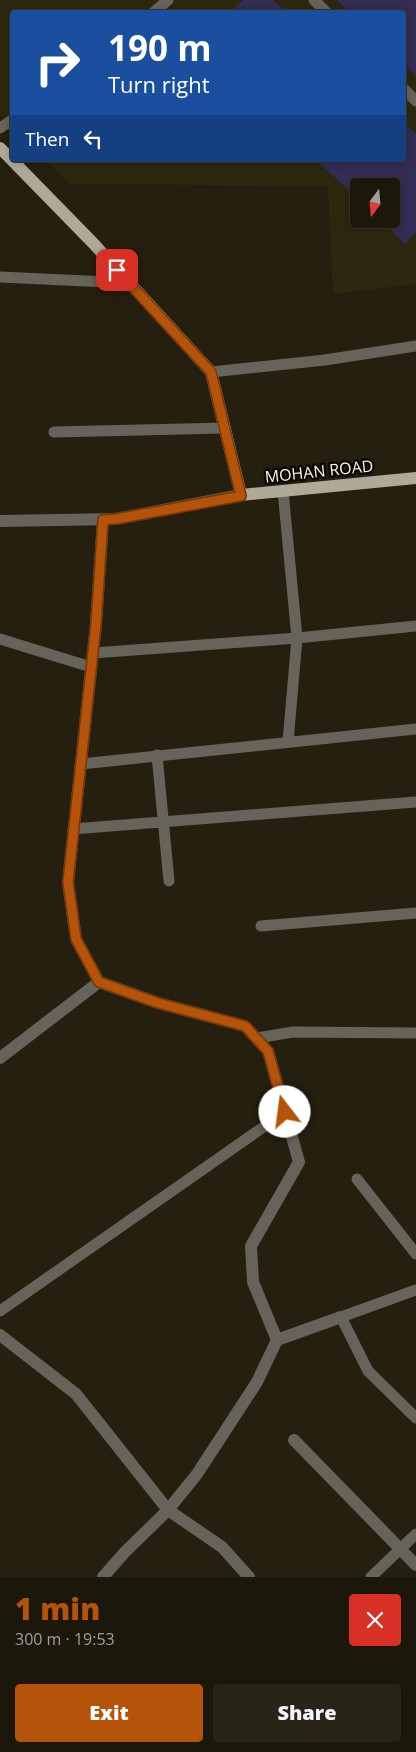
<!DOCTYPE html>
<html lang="en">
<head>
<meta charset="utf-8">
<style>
	body { margin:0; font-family:"Open Sans",sans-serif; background:#282418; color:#f1f3f6; height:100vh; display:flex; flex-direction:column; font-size:19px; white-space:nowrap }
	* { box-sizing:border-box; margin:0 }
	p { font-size:16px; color:#a09f9c }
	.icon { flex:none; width:28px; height:28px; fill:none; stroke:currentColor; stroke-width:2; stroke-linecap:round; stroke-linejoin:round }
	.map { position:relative; height:1577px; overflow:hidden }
	.side { display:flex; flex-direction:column; background:#1b170a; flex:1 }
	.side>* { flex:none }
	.banner { position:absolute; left:10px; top:10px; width:396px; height:152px; border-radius:5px; box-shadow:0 2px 8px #0003,0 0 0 1px #39362b; background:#1a4fa0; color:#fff; overflow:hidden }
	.needle { width:32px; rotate:196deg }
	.tools { position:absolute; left:350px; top:178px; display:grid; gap:10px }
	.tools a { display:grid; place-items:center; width:50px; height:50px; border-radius:5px; background:#1b170a; box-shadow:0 2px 8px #0003,0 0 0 1px #39362b; font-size:25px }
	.pin { position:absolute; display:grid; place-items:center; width:42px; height:42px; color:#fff; margin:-21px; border-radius:10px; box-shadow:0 2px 8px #0006 }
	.me { position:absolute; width:55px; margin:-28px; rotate:345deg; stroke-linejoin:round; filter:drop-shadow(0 0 4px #0008) }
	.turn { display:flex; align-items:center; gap:18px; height:105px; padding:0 15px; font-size:22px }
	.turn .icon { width:65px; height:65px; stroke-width:2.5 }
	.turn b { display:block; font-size:35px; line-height:42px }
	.then { display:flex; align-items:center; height:48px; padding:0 15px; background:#0003; gap:10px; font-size:19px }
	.round { display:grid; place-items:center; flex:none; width:52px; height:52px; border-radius:5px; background:#282418 }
	.summary { display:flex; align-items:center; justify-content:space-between; height:85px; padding:0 15px }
	h1 { font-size:30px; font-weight:800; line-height:38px; color:#b45309 }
	.primary-button { display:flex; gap:10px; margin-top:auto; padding:10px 15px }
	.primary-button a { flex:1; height:58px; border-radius:5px; background:#b45309; color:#fff; font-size:20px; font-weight:800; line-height:58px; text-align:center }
	.primary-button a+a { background:#282418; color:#f1f3f6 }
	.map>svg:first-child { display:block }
	.built { fill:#2e270f; fill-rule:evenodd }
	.building { fill:#332c53 }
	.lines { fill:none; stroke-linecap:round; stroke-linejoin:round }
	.service { stroke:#66635b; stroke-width:11 }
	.minor { stroke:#66635b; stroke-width:12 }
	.tertiary { stroke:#66635b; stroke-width:12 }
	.primary { stroke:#afa998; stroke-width:12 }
	.route-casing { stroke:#753606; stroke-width:12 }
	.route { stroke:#b45309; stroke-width:9 }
	.labels { text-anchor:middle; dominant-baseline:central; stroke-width:5; stroke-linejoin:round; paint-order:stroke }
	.street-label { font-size:16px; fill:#f8f4ea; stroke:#0b0904 }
</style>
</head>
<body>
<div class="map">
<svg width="416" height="1577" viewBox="0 0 416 1577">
	<rect width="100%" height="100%" fill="#241f0e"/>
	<!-- built -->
	<path class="built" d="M0,0H416V284L333,294L328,186L70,184L45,160H404V12H12V127L0,115ZM359,186H391V219H359Z"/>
	<!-- building -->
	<path class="building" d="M243,0H273L287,12H231Z
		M337,0H416V76L404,64V12H350Z
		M404,122L416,134V232L405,244L379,219H391V186H359V200L316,160H404Z"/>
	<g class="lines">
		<!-- service -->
		<path class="service" d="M314,0L326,12
			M154,12L168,0
			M404,89L416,101
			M0,128L12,120
			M0,277L129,283
			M211,372L325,360L416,346
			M54,432L225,428
			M283,491L297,638L288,742
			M0,639L91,667
			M93,653L297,638L416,626
			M157,755L169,881
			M81,764L416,729
			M73,829L416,802
			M261,926L416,913
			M257,1038L293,1032L416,1033
			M357,1179L416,1254
			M416,1290L341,1317L368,1371L416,1418
			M0,1311L285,1112
			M371,1577L416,1534"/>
		<!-- minor -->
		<path class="minor" d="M103,520L96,624L68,882L76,939L99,982L158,1003L245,1026L268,1051L299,1162L251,1246L253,1282L277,1340L257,1382L197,1474L168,1510L125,1552L103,1577
			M0,1058L99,982
			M0,1335L76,1394L168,1510L222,1547L249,1577
			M277,1340L341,1317
			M294,1440L416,1565"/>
		<!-- tertiary -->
		<path class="tertiary" d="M0,521L116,519L241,495"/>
		<!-- primary -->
		<path class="primary" d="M0,148L93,243L211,372L241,495L416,478"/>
	</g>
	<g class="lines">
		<defs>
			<path id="route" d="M117,270L211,372L241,496L116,519L103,520L96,624L68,882L76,939L99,982L158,1003L245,1026L268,1051L285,1112"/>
		</defs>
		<!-- route casing -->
		<use href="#route" class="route-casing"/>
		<!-- route -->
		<use href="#route" class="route"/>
	</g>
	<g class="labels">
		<!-- street labels -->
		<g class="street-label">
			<text transform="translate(319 471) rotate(-6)">MOHAN ROAD</text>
		</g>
	</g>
</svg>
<div class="tools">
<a><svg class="needle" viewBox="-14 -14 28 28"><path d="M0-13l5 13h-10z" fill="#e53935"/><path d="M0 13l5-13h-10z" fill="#a09f9c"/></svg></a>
</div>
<div class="pin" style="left:117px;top:270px;background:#d93025"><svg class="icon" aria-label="arrive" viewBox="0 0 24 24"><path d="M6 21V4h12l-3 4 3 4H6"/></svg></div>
<svg class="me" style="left:285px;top:1112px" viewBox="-20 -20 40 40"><circle r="19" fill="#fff"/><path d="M0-13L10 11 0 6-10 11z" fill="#b45309"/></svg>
<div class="banner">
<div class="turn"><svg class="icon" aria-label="right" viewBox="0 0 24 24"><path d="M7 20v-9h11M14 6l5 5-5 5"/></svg><div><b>190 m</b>Turn right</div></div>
<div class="then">Then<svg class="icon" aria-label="left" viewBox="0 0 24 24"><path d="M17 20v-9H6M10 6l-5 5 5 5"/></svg></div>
</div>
</div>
<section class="side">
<div class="summary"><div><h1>1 min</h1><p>300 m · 19:53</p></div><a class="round" style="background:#d93025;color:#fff"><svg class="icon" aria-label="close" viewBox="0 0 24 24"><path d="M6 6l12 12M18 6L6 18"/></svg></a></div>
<div class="primary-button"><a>Exit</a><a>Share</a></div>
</section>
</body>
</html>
